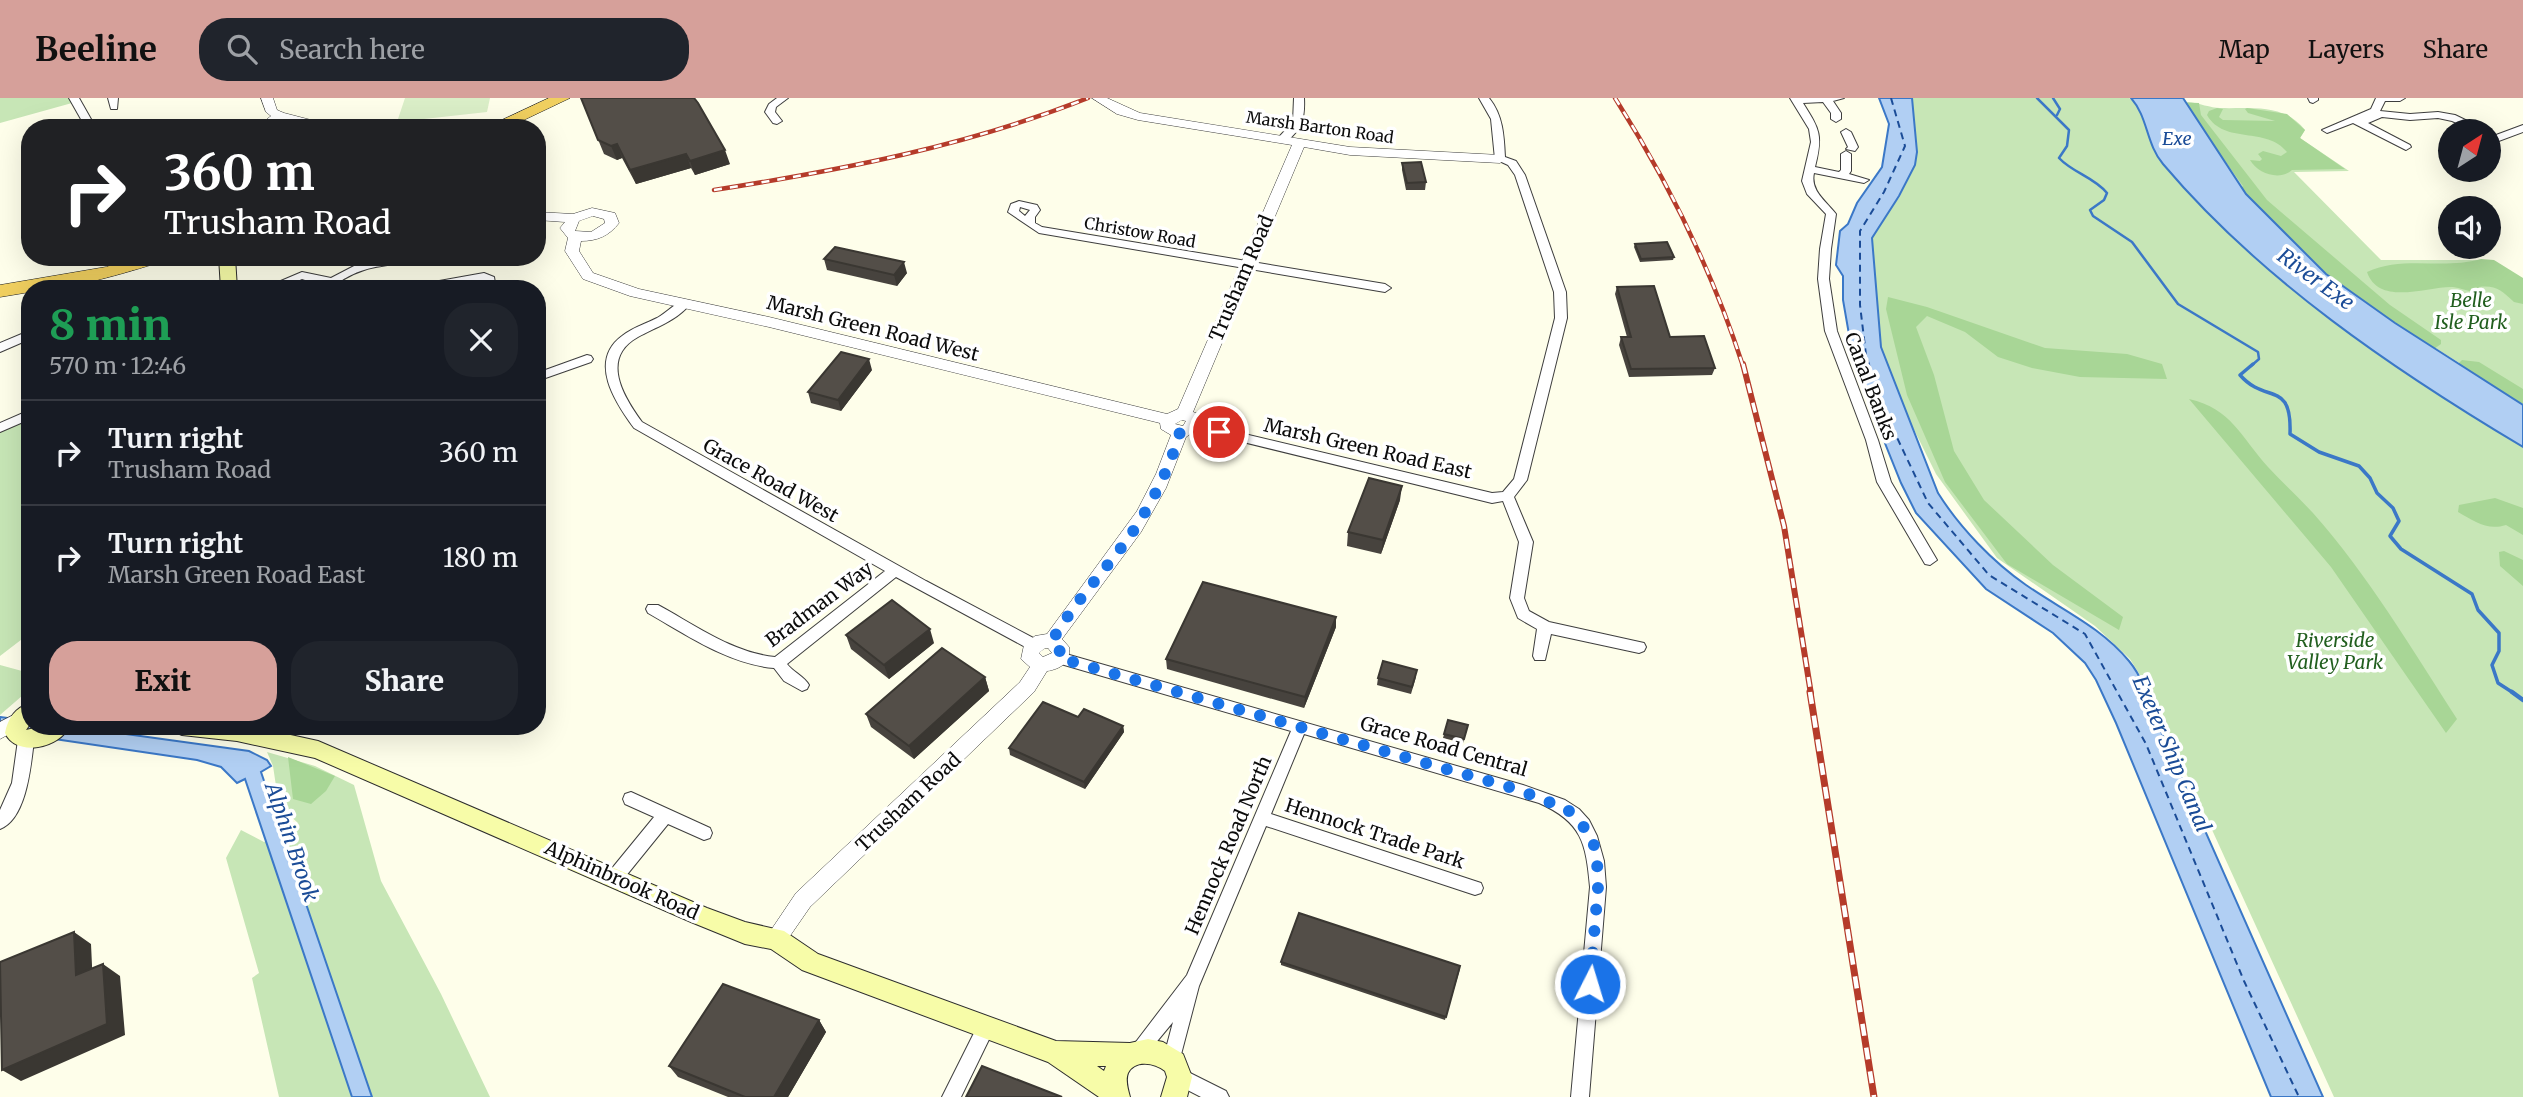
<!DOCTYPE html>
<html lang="en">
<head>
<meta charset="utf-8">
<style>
	body { margin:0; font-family:Merriweather,serif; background:#20242c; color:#f1f3f6; height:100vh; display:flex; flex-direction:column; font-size:26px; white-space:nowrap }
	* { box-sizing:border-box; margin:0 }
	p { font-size:23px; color:#9ea1a6 }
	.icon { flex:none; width:38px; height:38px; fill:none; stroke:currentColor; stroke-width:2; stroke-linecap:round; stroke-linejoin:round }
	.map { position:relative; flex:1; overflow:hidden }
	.panel { position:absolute; left:21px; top:182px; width:525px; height:455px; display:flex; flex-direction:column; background:#171b24; border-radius:28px; box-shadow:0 7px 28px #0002 }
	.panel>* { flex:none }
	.banner { position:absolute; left:21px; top:21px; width:525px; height:147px; border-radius:28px; box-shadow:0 7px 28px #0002; background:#202124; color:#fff; overflow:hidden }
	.needle { width:46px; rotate:36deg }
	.controls { position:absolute; left:2438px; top:21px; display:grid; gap:14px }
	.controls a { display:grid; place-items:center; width:63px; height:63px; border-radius:50%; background:#171b24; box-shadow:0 7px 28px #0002; font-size:35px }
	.pin { position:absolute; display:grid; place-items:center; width:60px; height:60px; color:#fff; margin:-30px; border:4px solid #fff; border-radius:50%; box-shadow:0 2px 7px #0007 }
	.me { position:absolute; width:77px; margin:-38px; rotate:5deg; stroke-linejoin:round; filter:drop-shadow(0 0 5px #0008) }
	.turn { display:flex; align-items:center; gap:24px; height:147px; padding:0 28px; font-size:32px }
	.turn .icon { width:91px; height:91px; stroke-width:2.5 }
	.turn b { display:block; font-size:49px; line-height:60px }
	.round { display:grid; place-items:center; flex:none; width:74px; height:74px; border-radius:28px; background:#20242c }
	.overview { display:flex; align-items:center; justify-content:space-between; height:119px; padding:0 28px }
	h1 { font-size:42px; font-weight:800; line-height:52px; color:#1e9e55 }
	.cta { display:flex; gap:14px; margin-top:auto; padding:14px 28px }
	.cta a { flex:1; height:80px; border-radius:28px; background:#d6a09a; color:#111; font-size:28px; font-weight:800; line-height:80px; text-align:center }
	.cta a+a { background:#20242c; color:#f1f3f6 }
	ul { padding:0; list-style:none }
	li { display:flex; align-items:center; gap:21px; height:105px; padding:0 28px; border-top:2px solid #363941 }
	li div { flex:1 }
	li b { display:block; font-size:26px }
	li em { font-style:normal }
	header { display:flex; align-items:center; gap:42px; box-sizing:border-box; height:98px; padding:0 35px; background:#d6a09a; color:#111 }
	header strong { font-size:33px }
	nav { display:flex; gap:38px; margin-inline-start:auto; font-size:24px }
	.search { width:490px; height:63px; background:#20242c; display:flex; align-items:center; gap:18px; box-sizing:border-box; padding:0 24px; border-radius:28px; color:#9ea1a6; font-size:26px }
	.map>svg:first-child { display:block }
	.green { fill:#c7e6b6 }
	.forest { fill:#a8d696 }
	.pitch { fill:#daeec7 }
	.water { fill:#b1cff3; stroke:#3b78c7; stroke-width:2 }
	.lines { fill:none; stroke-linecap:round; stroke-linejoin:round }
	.stream-far2 { stroke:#3b78c7; stroke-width:2.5 }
	.stream-far1 { stroke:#3b78c7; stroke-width:3.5 }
	.stream { stroke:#3b78c7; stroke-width:4.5 }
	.ferry { stroke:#1b4c97; stroke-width:2; stroke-dasharray:7 5; stroke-linecap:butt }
	.minor-casing { stroke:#3e3e3e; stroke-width:2 }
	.tertiary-casing { stroke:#3e3e3e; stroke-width:1 }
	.secondary-casing { stroke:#2d2d2d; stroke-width:2 }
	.trunk-casing { stroke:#1c1c1c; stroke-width:1 }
	.minor { fill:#fff; fill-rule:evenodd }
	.tertiary { fill:#fff; fill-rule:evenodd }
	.secondary { fill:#f7fca8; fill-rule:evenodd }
	.trunk { fill:#f0cf5f; fill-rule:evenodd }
	.rail-far2-casing { stroke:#b53b2a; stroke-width:4.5 }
	.rail-far1-casing { stroke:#b53b2a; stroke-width:6 }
	.rail-casing { stroke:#b53b2a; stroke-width:7 }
	.rail-far2 { stroke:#fff; stroke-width:2.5; stroke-dasharray:8; stroke-linecap:butt }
	.rail-far1 { stroke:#fff; stroke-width:3.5; stroke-dasharray:10; stroke-linecap:butt }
	.rail { stroke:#fff; stroke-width:4.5; stroke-dasharray:12; stroke-linecap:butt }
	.wall { fill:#47433e }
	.shaded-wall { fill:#3a3732 }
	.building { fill:#534e48; stroke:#3a3732; stroke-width:2 }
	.route { stroke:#1a73e8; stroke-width:12; stroke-dasharray:0 21.6 }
	.labels { text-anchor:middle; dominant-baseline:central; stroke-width:7; stroke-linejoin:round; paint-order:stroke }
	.far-street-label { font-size:16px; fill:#0b0b0b; stroke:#fff }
	.far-water-label { font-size:18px; font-style:italic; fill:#1b4c97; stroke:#fff }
	.street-label { font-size:19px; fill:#0b0b0b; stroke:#fff }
	.park-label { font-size:19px; font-style:italic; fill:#225f1f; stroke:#fff }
	.water-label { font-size:21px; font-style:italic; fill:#1b4c97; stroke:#fff }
</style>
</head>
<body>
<header>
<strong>Beeline</strong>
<div class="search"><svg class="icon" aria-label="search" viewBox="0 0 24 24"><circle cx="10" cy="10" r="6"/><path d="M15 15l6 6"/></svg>Search here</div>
<nav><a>Map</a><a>Layers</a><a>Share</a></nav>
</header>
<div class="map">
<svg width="2523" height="999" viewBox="0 0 2523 999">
	<rect width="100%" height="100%" fill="#fefeea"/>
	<!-- green -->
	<path class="green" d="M0,0H70L72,5L0,25Z
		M1912,0H2129L2137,6L2153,49L2523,340V999H2334L2145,585L2130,561L2095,528L1997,460L1936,376L1879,261L1872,215V138L1887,113L1899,100L1916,65Z
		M2187,4C2199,5 2211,10 2220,10C2250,11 2284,5 2305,32L2300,40L2349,73L2294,74L2381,162H2483L2523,188V305L2434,249L2247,96Z
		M30,321V535L0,558V334Z
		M0,567L22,573L30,567V591L0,617Z
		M267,654L315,668L354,687L381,783L441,896L490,999H279L252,880L259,875L226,760L241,732L264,744L298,725L279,708L273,668Z"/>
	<!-- forest -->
	<path class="forest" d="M2173,4L2199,5L2201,17L2267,102L2390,207L2441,242V246L2431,253L2347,196L2337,183L2305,164L2308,157L2301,154L2236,95L2243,88L2201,30Z
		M2217,10L2223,11L2219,19L2223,22L2275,23L2248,15L2245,11L2247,10L2287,16L2305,32L2300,40L2345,71L2292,72C2280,83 2258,76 2250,62L2260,63L2262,61L2258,56L2263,53L2281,58L2287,54C2267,28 2224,47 2207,17L2209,13Z
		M2481,161L2494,162L2523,180V206L2514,204C2502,193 2496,187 2479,189L2475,194C2467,193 2460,190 2453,189C2428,188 2379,209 2367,174C2403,157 2443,172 2481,161Z
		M1888,199L1927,209L2045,250L2127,256L2162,266L2167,281L2080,279L2032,270L1998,259L1965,234L1927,218L1916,229L1934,277L1954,353L1984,402L2053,467L2123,519L2119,532L2007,466L1945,384L1907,297L1886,211Z
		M2462,262L2479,264L2523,291V306L2495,297L2455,269Z
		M2189,301C2232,311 2240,338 2268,369C2282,384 2298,399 2313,415C2368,477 2412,551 2457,621L2446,635L2331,469Z
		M2495,400L2523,410V437L2506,427C2487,433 2474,423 2458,414L2459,407Z
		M2504,453L2523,462V488L2500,468L2499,454Z
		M288,659L335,678L326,693L311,706L293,701Z"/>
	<!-- pitch -->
	<path class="pitch" d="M405,0H490L487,14L397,24Z"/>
	<!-- water -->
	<path class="water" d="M1879,0H1912L1917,54L1915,67L1899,98L1872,140L1881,249L1938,395C1960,430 1993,464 2026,487C2062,512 2101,529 2129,563C2143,580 2149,601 2156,622L2323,999H2271L2116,625L2096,582L2085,565L2053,535L1986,491L1916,415L1901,385L1870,308L1851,248L1843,202V178L1836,167L1840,133L1848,126L1857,105L1882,69L1889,26Z
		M2131,0H2183L2246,96L2326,176L2395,225L2523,307V349C2394,272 2261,182 2163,66C2146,46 2148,19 2131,0Z
		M0,619L30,623V628H68L249,653L267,662L271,668L261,674L372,999H352L245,681L237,685L221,669L197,662L0,633Z"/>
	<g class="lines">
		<!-- stream-far2 -->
		<path class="stream-far2" d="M2037,0L2069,32L2067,48L2059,60C2073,75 2094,79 2107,95L2104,102L2090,112L2093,118L2132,144L2178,206L2258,254L2259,261L2251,268
			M2053,0L2060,11L2057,17"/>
		<!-- stream-far1 -->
		<path class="stream-far1" d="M2253,266L2240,277C2266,307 2292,281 2290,336L2319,354L2359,368L2370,380L2377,395L2393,410L2399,423L2390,438L2401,451L2472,496L2478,512L2499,535V553L2492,567L2498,585L2515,596"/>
		<!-- stream -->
		<path class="stream" d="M2512,594L2523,602"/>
		<!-- ferry -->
		<path class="ferry" d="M1891,0L1905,48L1884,94L1860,133V207L1866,257L1883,310L1928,405L1989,477L2085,536L2146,646L2244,883L2299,999"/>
		<defs>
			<path id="minor" d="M69,0H79L96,30H86Z
				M108,0H118L117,11H111Z
				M777,0H788L776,9L775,14L782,23L777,26L773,25L765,14L769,6Z
				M1294,0H1304C1305,20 1302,31 1286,44H1278V40L1293,24Z
				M1479,0H1489C1503,17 1504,38 1505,59L1516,63L1525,77L1566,194L1567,220L1527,382L1514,399L1533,444L1524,500L1529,513L1549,524L1644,545L1646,549L1644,553L1639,555L1551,536L1545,562H1535L1533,558L1537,531L1518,520L1510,500L1519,444L1503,403L1492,405L1194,332L1188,328L1194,324L1492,395L1503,394L1514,381L1555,220L1554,194L1515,77L1508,67L1495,61L1491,21Z
				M1790,0H1844L1833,3L1841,15V21L1836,24L1831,21V15L1823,4L1803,5C1820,32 1823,37 1815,69L1839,74L1841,72V56L1846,53L1851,56V73L1849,76L1869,82L1864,85L1814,75C1810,93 1826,103 1836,116L1831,151L1829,181L1837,233L1878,342L1891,384L1937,462L1930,467L1925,466L1877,384L1866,342L1825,233L1818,181L1820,151L1826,116L1807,96L1802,83L1811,44L1809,31Z
				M2308,0H2318V2L2313,5L2310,4Z
				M2376,0H2405L2400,3H2385L2380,13L2410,16L2438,14L2455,17L2488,33H2475L2452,23L2438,20L2410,22L2382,19L2368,25L2410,47L2411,49L2406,52L2353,25L2327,35L2322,32L2371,11Z
				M2523,27V34L2488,47V40Z
				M1846,31L1851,34L1858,49L1855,53L1846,51L1848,49L1841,34Z
				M1019,103L1037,107L1040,112L1035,119V125L1042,129L1385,186L1391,190L1385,194L1039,135L1008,114L1011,106ZM1020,109L1030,112L1025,118L1019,113Z
				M393,160L397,161V165C386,168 375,168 364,172C332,182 343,194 302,181L279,191H262L302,174L331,180L356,167Z
				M484,175L494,179L496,191H484L483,182L437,191H411L417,187Z
				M684,202L690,206C676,223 656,229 638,239C600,260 623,298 642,324L926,483L1039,543L1041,547L1039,551H1029L896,479L787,566C793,574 805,579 809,587L807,591L802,593L784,583L774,570C728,566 687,537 648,515L646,511L648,507H658C695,527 733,555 775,559L885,473L634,330C615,304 588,263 622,238C632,230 645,226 657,220C666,215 674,206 684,202Z
				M30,228V241L0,254V245L24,235L26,229Z
				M587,257L591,258L593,261L591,264L537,283V275Z
				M30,312V321L0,334V325Z
				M1059,554L1523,687L1565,702L1579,711L1589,722L1597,738L1604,763L1606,789L1589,999H1571L1590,789C1586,745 1582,724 1539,705L1304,636L1271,716L1481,785L1483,790L1481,795L1475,797L1266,728L1199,888L1178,968L1172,971L1166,968L1163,962L1173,924L1144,959L1138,962L1132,959L1129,953L1187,877L1291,633L1054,564L1052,560L1054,556Z
				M26,636L31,638L34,642C31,666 27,721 0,731V712L12,685L18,642L21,638Z
				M631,694L710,730L712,735L710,740L704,742L668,726L621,784L615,786L609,784L607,779L609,774L654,719L625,706L623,701L625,696Z
				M987,919L993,921L996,927L961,999H942L981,921Z
				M1178,969L1226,993L1229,999H1201L1172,984L1169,978L1172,972Z"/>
			<path id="tertiary" d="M261,0H273L277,12L284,15L342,30H317L282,22L271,30H256L271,18L266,14Z
				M1092,0H1107L1140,15L1350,49L1500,57L1506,61L1500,65L1350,57L1304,49L1193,314L1199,316L1202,328L1186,339L1166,390L1141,434L1062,541L1069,549C1071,564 1061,571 1047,573L1034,594L810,809L783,848L776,851L769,848L765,841L796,795L1020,584L1030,569L1021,561L1024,547L1035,538L1047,536L1137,413L1156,376L1171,337L1161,331L1160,325L769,229L630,198L583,181L565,153L568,140L560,130L565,124L537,122V114L573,116L592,110L615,115L619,125C609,138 597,143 581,143L579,153L593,175L639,191L769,219L1167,316L1178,311L1292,47L1138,22L1117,16ZM593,118L604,121L605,125L591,134L575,133L579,123ZM1182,322L1186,323L1183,328L1175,326ZM1045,550H1048L1052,555L1043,559L1039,555Z
				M19,614L26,617L28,622L26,627L0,641V624Z"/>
			<path id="secondary" d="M219,159H235L237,191H221Z
				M30,605V626L26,632L43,628H70C59,650 17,660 5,635C8,620 15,610 30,605Z
				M172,628H250L318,643L707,810L745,824L784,833L818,856L1056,943L1130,945L1148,941L1163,944L1183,956L1192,979L1187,999H1161L1167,979L1165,973C1155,965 1135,961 1128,975C1125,982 1128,992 1130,999H1099L1048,964L802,872L771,851L745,846L691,824L315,660L237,643L182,637L175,634ZM1097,968H1106L1104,973Z"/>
			<path id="trunk" d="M549,0H570L507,30H485Z
				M138,159H167L164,163C121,176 75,191 30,191V194L0,199V187L106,169Z"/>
		</defs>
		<!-- minor casing -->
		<use href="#minor" class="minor-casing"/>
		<!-- tertiary casing -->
		<use href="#tertiary" class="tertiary-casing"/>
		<!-- secondary casing -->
		<use href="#secondary" class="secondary-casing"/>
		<!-- trunk casing -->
		<use href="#trunk" class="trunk-casing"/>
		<!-- minor -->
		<use href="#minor" class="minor"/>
		<!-- tertiary -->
		<use href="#tertiary" class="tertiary"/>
		<!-- secondary -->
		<use href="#secondary" class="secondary"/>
		<!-- trunk -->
		<use href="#trunk" class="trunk"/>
		<defs>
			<path id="rail-far2" d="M1615,0C1669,85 1712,172 1743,268
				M714,92C842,72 967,48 1088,0"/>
			<path id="rail-far1" d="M1743,266L1784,428L1811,596"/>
			<path id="rail" d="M1810,594L1874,999"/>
		</defs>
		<!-- rail-far2 casing -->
		<use href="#rail-far2" class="rail-far2-casing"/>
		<!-- rail-far1 casing -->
		<use href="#rail-far1" class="rail-far1-casing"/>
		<!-- rail casing -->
		<use href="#rail" class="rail-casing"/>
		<!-- rail-far2 -->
		<use href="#rail-far2" class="rail-far2"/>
		<!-- rail-far1 -->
		<use href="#rail-far1" class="rail-far1"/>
		<!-- rail -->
		<use href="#rail" class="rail"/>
	</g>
	<!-- wall -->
	<path class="wall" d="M581,0L730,66L695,77L691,70L636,86L622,60L617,62L604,56Z
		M1402,65L1426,84L1425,92H1406L1402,72Z
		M1635,146L1674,159L1673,162L1640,164L1634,149Z
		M824,161L907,175L897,188L827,172Z
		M1617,189L1670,239L1715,270L1712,277L1629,279L1619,247L1621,239H1627L1615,196Z
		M872,272L841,313L811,305L808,294Z
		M1400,402L1381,456L1347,448L1348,434Z
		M1336,529L1304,610L1167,571L1166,561Z
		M846,537L934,545L889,581L851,551Z
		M985,579L989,593L914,661L871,629L866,616Z
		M1416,579L1411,596L1377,587L1378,580Z
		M1078,619L1123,628L1124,634L1085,691L1010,657L1009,650Z
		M1448,622L1468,627L1463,645L1443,640Z
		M1281,864L1460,871L1445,922L1281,867Z
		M819,922L826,934L788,999H728L678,979L669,968Z"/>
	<!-- shaded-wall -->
	<path class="shaded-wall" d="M617,46L622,60L617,62L611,48Z
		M725,52L730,66L695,77L690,63Z
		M686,56L691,70L636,86L630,72Z
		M904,164L907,175L897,188L894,177Z
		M869,261L872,272L841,313L838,302Z
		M1402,388L1400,402L1381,456L1383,442Z
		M1336,519V529L1304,610L1305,599Z
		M930,531L934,545L889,581L884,567Z
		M985,579L989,593L914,661L909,648Z
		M1123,628L1124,634L1085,691L1084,684Z
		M74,834L91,846L93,889L76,877Z
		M103,866L120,878L125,937L21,983L2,972Z
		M819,922L826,934L788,999H774Z"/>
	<!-- building -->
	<path class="building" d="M581,0H694L698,5L725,52L690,63L686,56L630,72L617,46L611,48L598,42Z
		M1421,64L1426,84L1407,85L1402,65Z
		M1667,144L1674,159L1641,161L1635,146Z
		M835,149L904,164L894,177L824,161Z
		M1654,188L1670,239L1704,238L1715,270L1631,271L1621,239H1631L1617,189Z
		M841,254L869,261L838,302L808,294Z
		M1369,380L1402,388L1383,442L1348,434Z
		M1203,484L1336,519L1305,599L1166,561Z
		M892,502L930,531L884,567L846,537Z
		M942,550L985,579L909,648L866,616Z
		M1383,563L1417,572L1412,589L1378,580Z
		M1043,604L1078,619L1084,611L1123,628L1084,684L1009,650Z
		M1448,622L1468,627L1464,641L1444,636Z
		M1299,815L1460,868L1446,919L1281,864Z
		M74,834L76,877L103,866L107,926L2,972L0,864Z
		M723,886L819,922L774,999H745L669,968Z
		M982,968L1062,999H966Z"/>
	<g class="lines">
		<!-- route -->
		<path class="route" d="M1219,334L1194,328L1190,332L1180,334C1170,371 1149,411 1127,442C1102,476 1073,506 1052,543L1060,549L1059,560L1516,691L1567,711L1592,738L1597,762L1598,789L1590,886"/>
	</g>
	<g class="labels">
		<!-- far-street labels -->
		<g class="far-street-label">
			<text transform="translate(1320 29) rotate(8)">Marsh Barton Road</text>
			<text transform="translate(1140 134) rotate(10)">Christow Road</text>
		</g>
		<!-- far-water labels -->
		<g class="far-water-label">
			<text x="2177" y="40">Exe</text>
		</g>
		<!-- street labels -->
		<g class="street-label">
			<text transform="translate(1241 180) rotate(-67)">Trusham Road</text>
			<text transform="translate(873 230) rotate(14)">Marsh Green Road West</text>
			<text transform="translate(1871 288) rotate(69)">Canal Banks</text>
			<text transform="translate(1368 350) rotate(13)">Marsh Green Road East</text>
			<text transform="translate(771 382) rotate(29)">Grace Road West</text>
			<text transform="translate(819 506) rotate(-37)">Bradman Way</text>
			<text transform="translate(1444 648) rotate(16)">Grace Road Central</text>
			<text transform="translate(908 704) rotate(-43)">Trusham Road</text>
			<text transform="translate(1375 735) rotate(18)">Hennock Trade Park</text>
			<text transform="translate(1228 747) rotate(-67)">Hennock Road North</text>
			<text transform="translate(622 782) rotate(24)">Alphinbrook Road</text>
		</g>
		<!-- park labels -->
		<g class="park-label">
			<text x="2471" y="202">Belle<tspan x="2471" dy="22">Isle Park</tspan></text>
			<text x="2335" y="542">Riverside<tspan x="2335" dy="22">Valley Park</tspan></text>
		</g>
		<!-- water labels -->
		<g class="water-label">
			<text transform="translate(2316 181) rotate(36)">River Exe</text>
			<text transform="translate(2172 656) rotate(67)">Exeter Ship Canal</text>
			<text transform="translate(292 744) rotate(71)">Alphin Brook</text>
		</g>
	</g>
</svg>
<div class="controls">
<a><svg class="needle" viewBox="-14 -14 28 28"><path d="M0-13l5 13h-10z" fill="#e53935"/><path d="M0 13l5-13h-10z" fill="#9ea1a6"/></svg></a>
<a><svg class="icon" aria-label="sound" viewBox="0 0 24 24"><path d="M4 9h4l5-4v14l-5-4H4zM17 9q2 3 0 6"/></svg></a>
</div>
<div class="pin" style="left:1219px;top:334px;background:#d93025"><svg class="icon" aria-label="arrive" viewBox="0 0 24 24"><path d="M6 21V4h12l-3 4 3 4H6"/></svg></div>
<svg class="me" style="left:1590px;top:886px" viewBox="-20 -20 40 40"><circle r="17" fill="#1a73e8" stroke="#fff" stroke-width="3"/><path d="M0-11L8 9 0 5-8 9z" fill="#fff"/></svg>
<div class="banner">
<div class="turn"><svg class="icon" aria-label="right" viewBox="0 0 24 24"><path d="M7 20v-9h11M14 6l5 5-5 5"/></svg><div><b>360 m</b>Trusham Road</div></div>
</div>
<section class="panel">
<div class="overview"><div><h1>8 min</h1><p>570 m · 12:46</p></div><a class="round"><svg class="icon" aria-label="close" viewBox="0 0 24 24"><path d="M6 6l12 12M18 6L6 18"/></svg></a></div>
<ul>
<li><svg class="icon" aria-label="right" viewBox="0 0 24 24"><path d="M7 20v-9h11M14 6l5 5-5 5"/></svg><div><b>Turn right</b><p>Trusham Road</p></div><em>360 m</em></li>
<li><svg class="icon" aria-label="right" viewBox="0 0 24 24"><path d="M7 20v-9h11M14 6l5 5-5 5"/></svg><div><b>Turn right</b><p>Marsh Green Road East</p></div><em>180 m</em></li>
</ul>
<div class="cta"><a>Exit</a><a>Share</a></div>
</section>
</div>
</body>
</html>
